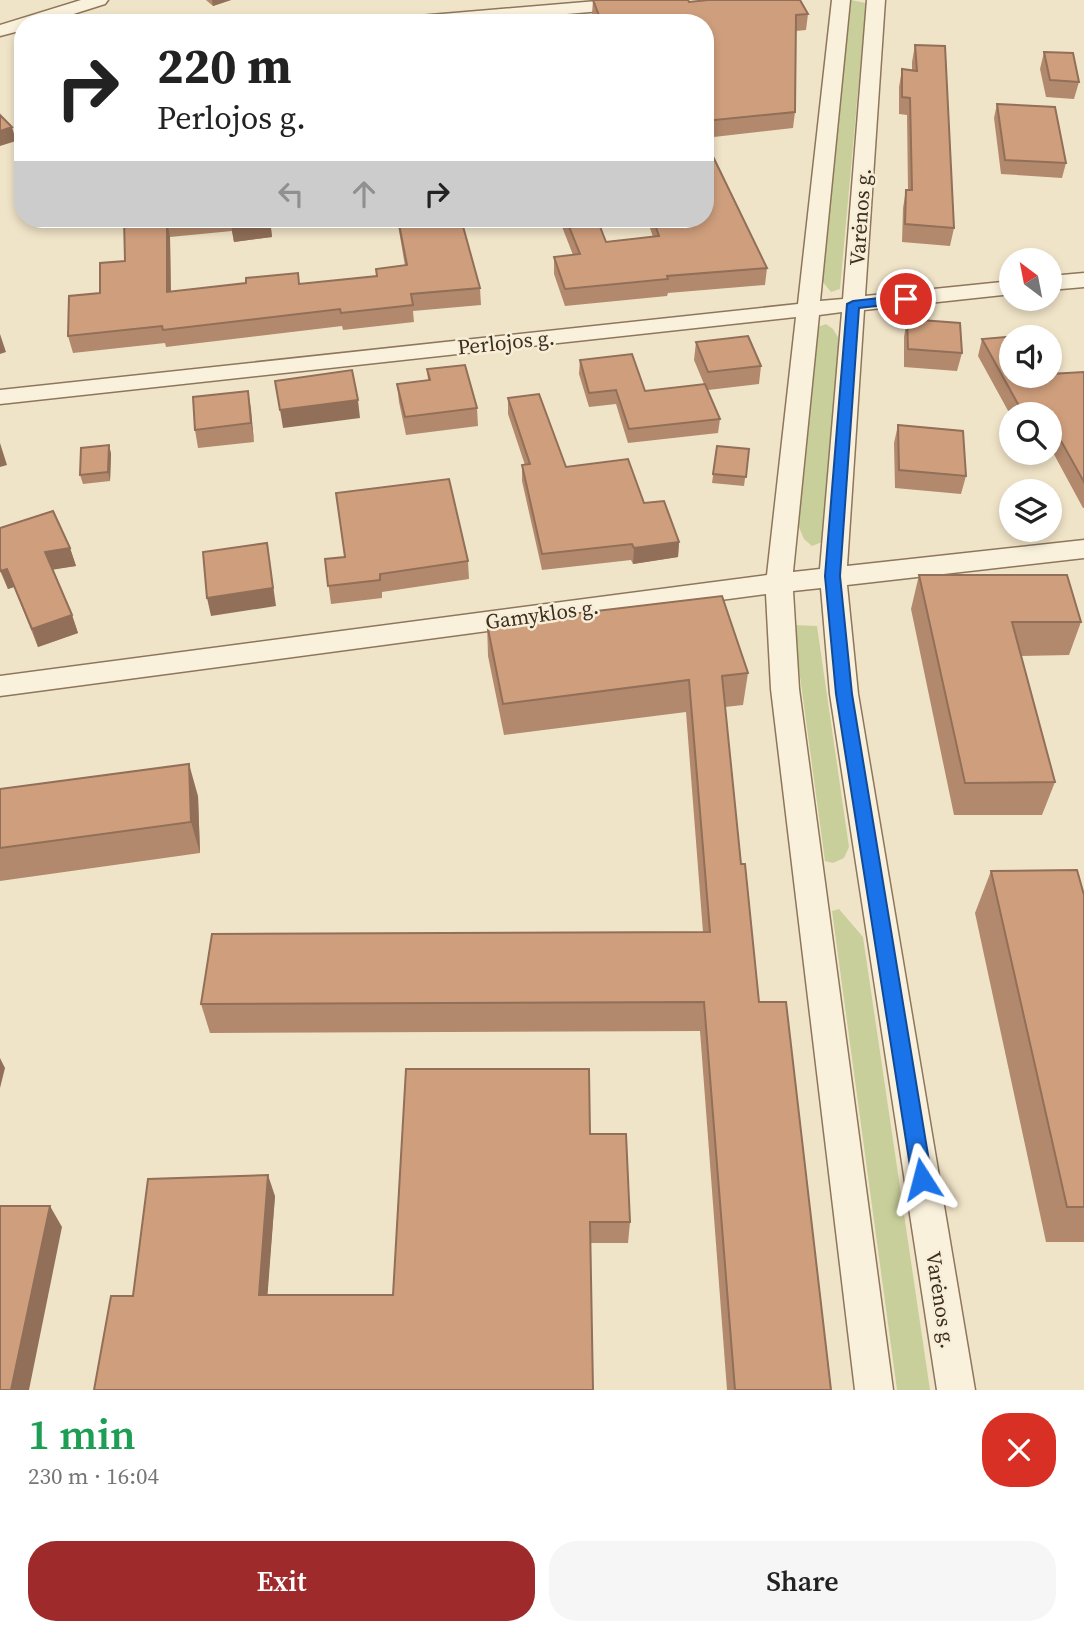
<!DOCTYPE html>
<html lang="en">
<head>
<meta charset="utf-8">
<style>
	body { margin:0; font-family:"Source Serif 4",serif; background:#f6f6f6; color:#222; height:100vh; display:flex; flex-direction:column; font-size:26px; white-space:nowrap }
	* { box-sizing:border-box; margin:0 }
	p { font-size:23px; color:#767676 }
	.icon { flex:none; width:38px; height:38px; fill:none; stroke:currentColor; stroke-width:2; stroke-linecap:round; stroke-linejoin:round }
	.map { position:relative; height:1390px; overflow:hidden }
	.panel { display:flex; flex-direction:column; background:#fff; flex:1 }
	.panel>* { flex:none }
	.top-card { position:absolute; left:14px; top:14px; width:700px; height:214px; border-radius:28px; box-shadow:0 4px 10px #0003; background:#fff; color:#222; overflow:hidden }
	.needle { width:46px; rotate:328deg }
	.tools { position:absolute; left:999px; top:248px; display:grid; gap:14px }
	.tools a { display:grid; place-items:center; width:63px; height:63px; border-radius:50%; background:#fff; box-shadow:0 4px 10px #0003; font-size:35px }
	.pin { position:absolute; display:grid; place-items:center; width:60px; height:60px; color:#fff; margin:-30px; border:4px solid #fff; border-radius:50%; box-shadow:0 2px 7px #0007 }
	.me { position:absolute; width:77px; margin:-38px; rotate:351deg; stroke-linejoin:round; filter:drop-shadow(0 0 5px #0008) }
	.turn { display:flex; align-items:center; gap:24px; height:147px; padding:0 28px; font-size:32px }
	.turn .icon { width:91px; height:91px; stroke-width:2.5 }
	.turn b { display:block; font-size:49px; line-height:60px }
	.lanes { display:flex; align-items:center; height:66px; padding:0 28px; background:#0003; justify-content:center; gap:35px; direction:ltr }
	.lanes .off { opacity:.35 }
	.round { display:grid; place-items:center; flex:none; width:74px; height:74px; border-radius:28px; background:#f6f6f6 }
	.summary { display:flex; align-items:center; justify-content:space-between; height:119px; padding:0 28px }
	h1 { font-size:42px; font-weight:600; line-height:52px; color:#1e9e55 }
	.cta { display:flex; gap:14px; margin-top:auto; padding:14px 28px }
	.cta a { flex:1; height:80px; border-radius:28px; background:#9e2a2b; color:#fff; font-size:28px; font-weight:600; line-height:80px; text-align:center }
	.cta a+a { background:#f6f6f6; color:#222 }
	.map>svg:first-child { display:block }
	.green { fill:#c9cf9b }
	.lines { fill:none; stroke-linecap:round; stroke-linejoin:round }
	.street-casing { stroke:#8d765c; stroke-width:3 }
	.street { fill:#faf1dc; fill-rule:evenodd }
	.wall { fill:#b2896c }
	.shaded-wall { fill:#916f58 }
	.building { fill:#cf9f7d; stroke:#916f58; stroke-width:2 }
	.route { fill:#1a73e8; stroke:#114b97; stroke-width:2 }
	.labels { text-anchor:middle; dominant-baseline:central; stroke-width:5; stroke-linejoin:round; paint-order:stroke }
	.street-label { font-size:21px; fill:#3d2e20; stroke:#f7eed8 }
</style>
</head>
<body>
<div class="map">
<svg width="1084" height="1390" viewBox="0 0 1084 1390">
	<rect width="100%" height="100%" fill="#f0e4c8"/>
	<!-- green -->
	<path class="green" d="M851,0L866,3L840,289L831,292L822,281Z
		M826,324L833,329L839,339L822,542L812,546L804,539L798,525L818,327Z
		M793,625L817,626L849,847L844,858L833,863L825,861Z
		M839,909L863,937L930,1390H897L832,911Z"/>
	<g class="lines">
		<defs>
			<path id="street" d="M81,0H108L105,4L45,23H23V30L0,36V25Z
				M609,0H681L672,5L462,23H386L395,18Z
				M832,0H850L820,301L843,299L867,0H885L865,296L1012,281V294L864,310L847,566L1084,540V558L847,585L858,694L975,1390H937L830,694L821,588L793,591L799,689L893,1390H855L771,689L766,594L0,696V676L767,575L796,317L0,404V390L798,304ZM842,312L820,569L793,572L819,315Z
				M1084,273V287L1050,290V276Z"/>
		</defs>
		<!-- street casing -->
		<use href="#street" class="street-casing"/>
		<!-- street -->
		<use href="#street" class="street"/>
	</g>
	<!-- wall -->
	<path class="wall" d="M206,0H231L213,6Z
		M593,0L689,2L808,14L806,30L796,31L795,112L793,128L705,138V23L594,18L592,14Z
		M915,45L954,228L950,246L902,242L903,208L906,190H908L907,115L899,114V87L902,69L912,70V62Z
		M1044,52L1079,82L1074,99L1046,97L1040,69Z
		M997,104L1066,163L1062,178L1001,174L994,118Z
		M124,219H270L272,237L234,242L232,231L170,237L171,292L299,284L376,276V269L405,266L397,219H461L480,288L481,305L413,311L414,322L343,330L342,326L166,347L165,343L73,353L68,336L125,261Z
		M335,219H354L335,221Z
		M559,219H597L606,242L653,237L647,219H705L767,268L765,285L668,293L667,296L565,306L554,274V257L573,255Z
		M907,319L962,353L957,371L904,367V337Z
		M982,339L1012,376H1050L1084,372V508H1083L1050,447V415H1012V418L978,356Z
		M696,342L761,366L759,384L708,390L720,419L718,433L628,443L616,404L589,407L579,374L580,360L645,391L704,384L694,360Z
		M427,369L477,408L478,426L406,435L399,402L397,384L428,380Z
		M248,391L254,442L198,448L195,430Z
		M508,398L566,467L644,503L679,542L678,557L633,564L631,560L542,570L522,481V465H525L508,414Z
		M898,425L966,476L961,494L895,488L894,443Z
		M109,445L111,454L110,481L83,484L80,475Z
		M717,446L749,449L744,486L712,483Z
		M0,528L70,548L76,566L53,569L72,615L78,633L38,647L14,587L8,589L0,571Z
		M345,557L468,561L469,579L382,592V598L331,604L325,559Z
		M919,575L1081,622L1069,655L1021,656L1055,782L1042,815H954L911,609Z
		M487,624L748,673L743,705L725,707L741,864L759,1002L831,1390H727L700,1031L210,1033L201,1004L703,932L686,712L504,735L488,656Z
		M0,789L198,796L200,853L0,881Z
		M991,871L1084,895V1242H1046L975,913Z
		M590,1134L630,1222L628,1243H590L593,1390L133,1296L275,1196L267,1295H393Z"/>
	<!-- shaded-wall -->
	<path class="shaded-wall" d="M212,0H231L213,6Z
		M12,127L16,141L0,146V131Z
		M167,220L170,237L171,309L167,292Z
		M270,220L272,237L234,242L231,225Z
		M0,334L6,352L0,354Z
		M248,391L251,409L254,442L251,423Z
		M358,400L360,418L283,428L280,410Z
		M0,443L7,465L0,467Z
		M109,445L111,454L110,481L108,472Z
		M679,542L678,557L633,564L634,548Z
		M267,543L276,606L211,616L207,598Z
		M70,548L76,566L51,570L45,552Z
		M7,569L14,587L8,589L1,571Z
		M72,615L78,633L38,647L32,629Z
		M189,764L198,796L200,853L191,822Z
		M0,1058L5,1068L0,1088Z
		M268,1175L275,1196L266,1315L259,1295Z
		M50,1206L62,1227L29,1390H11Z"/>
	<!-- building -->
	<path class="building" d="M593,0H688L689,2L708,0H800L808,14L796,15L795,112L705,121V23H543L600,18Z
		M915,45L945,46L954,228L905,224L906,190H912L910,98L902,97V69L917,71Z
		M1044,52L1073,53L1079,82L1050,80Z
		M997,104L1055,107L1066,163L1005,160Z
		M0,115L12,127L0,131Z
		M705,140L767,268L667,276L668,279L565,289L554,257L580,254L566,219H597L606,242L659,236L653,219H705Z
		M124,219H183L167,220V292L246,283V278L298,273L299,284L377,276L376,269L407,265L398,219H461L480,288L411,294L413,305L341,313L340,309L163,330L162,326L68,336L69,296L100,293V263L125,261Z
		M230,219H270V220L231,225Z
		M907,319L960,323L962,353L908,349Z
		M748,336L761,366L708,372L696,342Z
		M1017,336L1018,338H1012V376H1050V374L1084,372V482L1055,430L1050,431V415H1024L982,339Z
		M632,354L645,391L705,384L720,419L629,429L616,390L589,393L580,360Z
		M465,365L477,408L405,417L397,384L430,380L427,369Z
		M352,370L358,400L280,410L275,381Z
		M248,391L251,423L195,430L193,397Z
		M539,394L566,467L628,459L644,503L664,501L679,542L634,548L632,544L542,554L522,465L530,464L508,398Z
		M898,425L963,431L966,476L899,470Z
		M109,445L108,472L80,475L81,448Z
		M717,446L749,449L746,477L713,474Z
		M449,479L468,561L380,574V580L328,586L325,559L345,557L336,493Z
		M53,511L70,548L45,552L72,615L32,629L7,569L1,571L0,568V528Z
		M267,543L273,588L207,598L203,552Z
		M919,575H1067L1081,622H1012L1055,782L965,783Z
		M722,596L748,673L722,676L741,864H745L759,1002H786L831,1390H735L704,1002L201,1004L212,934L710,932L689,680L503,704L487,624Z
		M189,764L191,822L0,848V789Z
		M1077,870L1084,895V1207H1067L991,871Z
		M406,1069H589L590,1134H626L630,1222H590L593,1390H94L111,1296H133L148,1179L268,1175L259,1295H393Z
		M0,1206H50L11,1390H0Z"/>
	<!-- route -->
	<path class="route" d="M906,295L910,296V302L859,308L840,576L852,694L932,1179L929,1186L922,1189L915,1186L912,1179L836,694L825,576L847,304L853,301Z"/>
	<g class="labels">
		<!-- street labels -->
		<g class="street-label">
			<text transform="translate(860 217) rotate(-86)">Varėnos g.</text>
			<text transform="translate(506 342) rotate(-6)">Perlojos g.</text>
			<text transform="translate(542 614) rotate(-8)">Gamyklos g.</text>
			<text transform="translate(941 1300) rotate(81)">Varėnos g.</text>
		</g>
	</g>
</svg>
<div class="tools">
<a><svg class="needle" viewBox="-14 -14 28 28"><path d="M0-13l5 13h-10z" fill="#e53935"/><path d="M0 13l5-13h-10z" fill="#767676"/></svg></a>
<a><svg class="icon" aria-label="sound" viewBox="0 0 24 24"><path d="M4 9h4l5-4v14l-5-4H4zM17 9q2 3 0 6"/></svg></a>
<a><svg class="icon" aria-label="search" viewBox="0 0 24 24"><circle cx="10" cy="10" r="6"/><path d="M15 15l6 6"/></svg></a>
<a><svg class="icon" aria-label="layers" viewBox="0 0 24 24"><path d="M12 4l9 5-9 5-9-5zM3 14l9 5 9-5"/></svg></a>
</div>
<div class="pin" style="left:906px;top:299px;background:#d93025"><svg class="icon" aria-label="arrive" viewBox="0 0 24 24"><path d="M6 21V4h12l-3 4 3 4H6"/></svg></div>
<svg class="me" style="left:922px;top:1179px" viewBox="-20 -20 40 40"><path d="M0-17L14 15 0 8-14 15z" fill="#1a73e8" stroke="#fff" stroke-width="4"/></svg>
<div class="top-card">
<div class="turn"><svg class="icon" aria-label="right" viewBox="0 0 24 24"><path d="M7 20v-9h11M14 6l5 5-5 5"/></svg><div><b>220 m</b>Perlojos g.</div></div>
<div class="lanes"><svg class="icon off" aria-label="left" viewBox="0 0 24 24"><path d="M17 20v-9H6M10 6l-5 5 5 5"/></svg><svg class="icon off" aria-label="ahead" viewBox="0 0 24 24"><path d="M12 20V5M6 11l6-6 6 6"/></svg><svg class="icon" aria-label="right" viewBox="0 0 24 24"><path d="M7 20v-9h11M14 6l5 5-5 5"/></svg></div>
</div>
</div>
<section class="panel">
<div class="summary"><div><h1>1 min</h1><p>230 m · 16:04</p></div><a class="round" style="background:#d93025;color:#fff"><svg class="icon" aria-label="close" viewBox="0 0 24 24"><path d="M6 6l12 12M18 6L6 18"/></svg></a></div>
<div class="cta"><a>Exit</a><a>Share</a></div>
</section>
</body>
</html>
